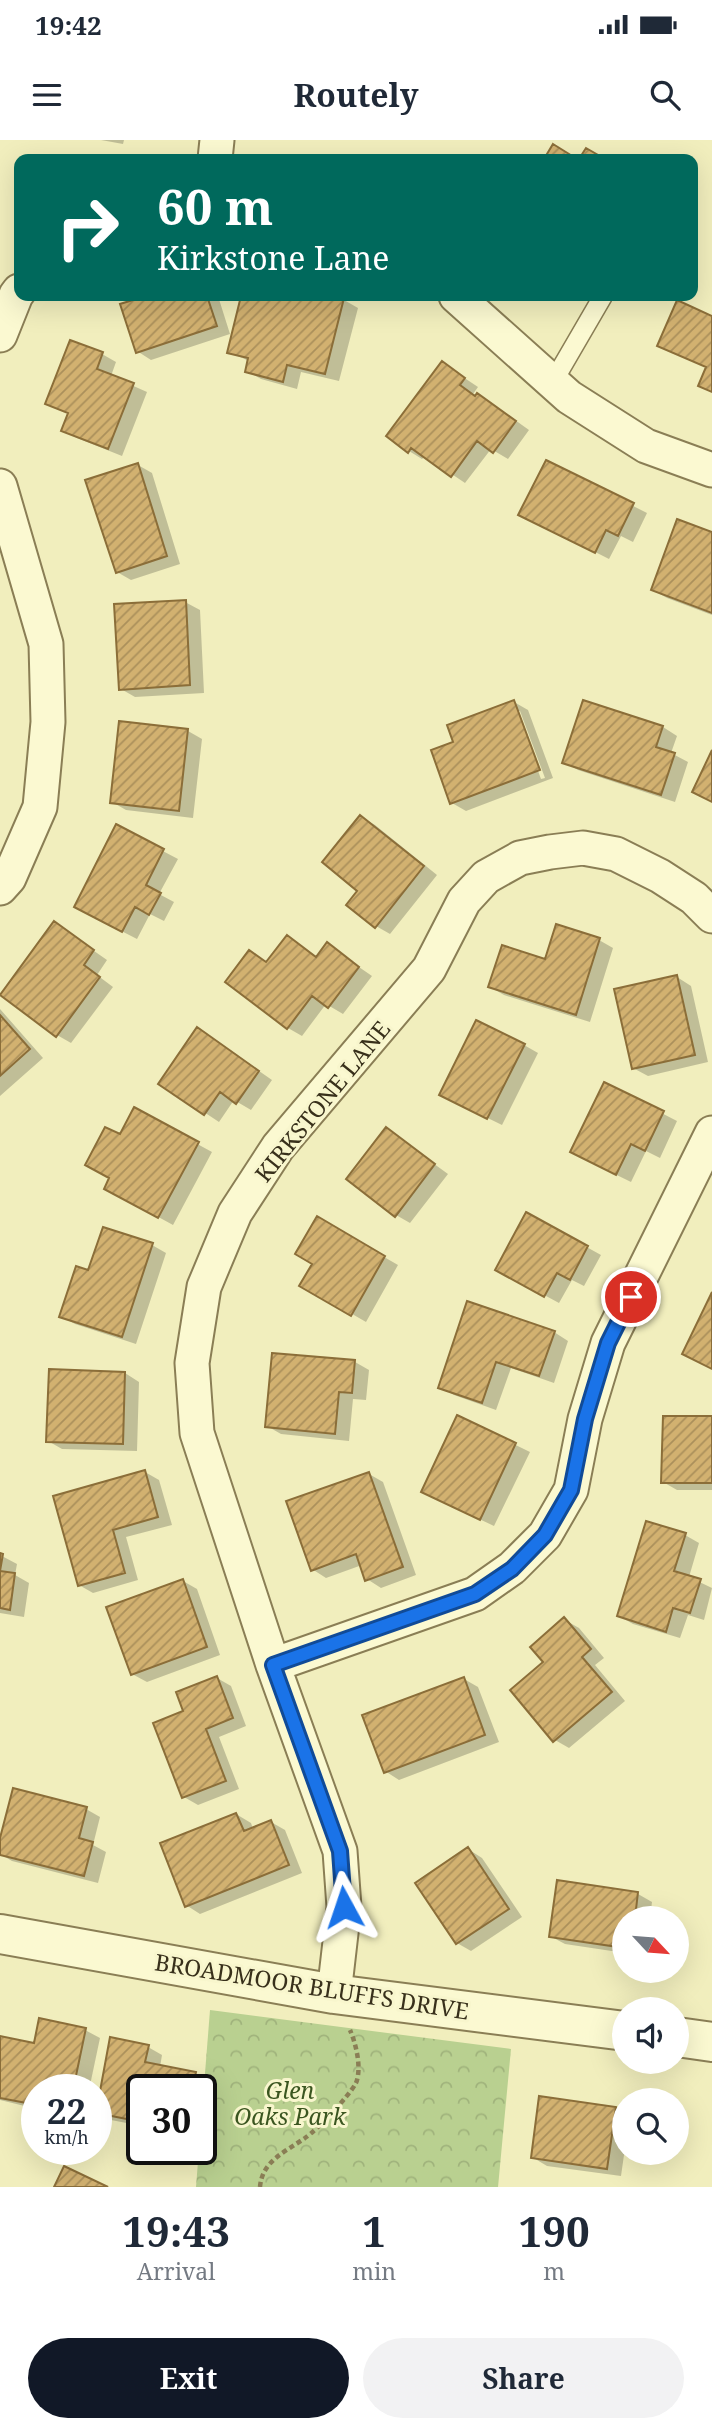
<!DOCTYPE html>
<html lang="en">
<head>
<meta charset="utf-8">
<style>
	body { margin:0; font-family:"Noto Serif",serif; background:#f2f2f3; color:#1f2937; height:100vh; display:flex; flex-direction:column; font-size:26px; white-space:nowrap }
	* { box-sizing:border-box; margin:0 }
	p { font-size:23px; color:#747a83 }
	.icon { flex:none; width:38px; height:38px; fill:none; stroke:currentColor; stroke-width:2; stroke-linecap:round; stroke-linejoin:round }
	.map { position:relative; height:2047px; overflow:hidden }
	.panel { display:flex; flex-direction:column; background:#fff; flex:1 }
	.panel>* { flex:none }
	.banner { position:absolute; left:14px; top:14px; width:684px; height:147px; border-radius:14px; box-shadow:0 7px 28px #0002; background:#00695c; color:#fff; overflow:hidden }
	.needle { width:46px; rotate:116deg }
	.fabs { position:absolute; left:612px; top:1766px; display:grid; gap:14px }
	.fabs a { display:grid; place-items:center; width:77px; height:77px; border-radius:50%; background:#fff; box-shadow:0 7px 28px #0002; font-size:35px }
	.speed { position:absolute; left:21px; top:1934px; display:flex; gap:14px; font-size:35px; font-weight:700; text-align:center }
	.speed>* { display:grid; place-content:center; width:91px; height:91px; border-radius:50%; background:#fff; box-shadow:0 7px 28px #0002; line-height:1 }
	.speed small { font-size:18px; font-weight:400 }
	.speed .limit { border:4px solid #111; border-radius:10px; background:#fff; color:#111 }
	.pin { position:absolute; display:grid; place-items:center; width:60px; height:60px; color:#fff; margin:-30px; border:4px solid #fff; border-radius:50%; box-shadow:0 2px 7px #0007 }
	.me { position:absolute; width:77px; margin:-38px; rotate:355deg; stroke-linejoin:round; filter:drop-shadow(0 0 5px #0008) }
	.turn { display:flex; align-items:center; gap:24px; height:147px; padding:0 28px; font-size:32px }
	.turn .icon { width:91px; height:91px; stroke-width:2.5 }
	.turn b { display:block; font-size:49px; line-height:60px }
	.eta { display:flex; justify-content:space-evenly; align-items:center; height:119px; text-align:center }
	.eta b { font-size:42px; font-weight:700; line-height:49px }
	.button { display:flex; gap:14px; margin-top:auto; padding:14px 28px }
	.button a { flex:1; height:80px; border-radius:42px; background:#111827; color:#fff; font-size:28px; font-weight:700; line-height:80px; text-align:center }
	.button a+a { background:#f2f2f3; color:#1f2937 }
	.status { display:flex; justify-content:space-between; align-items:center; height:49px; padding:0 35px; background:#fff; direction:ltr }
	.status svg { height:19px; fill:currentColor }
	header { display:flex; justify-content:space-between; align-items:center; height:91px; padding:0 28px; background:#fff; font-size:32px; font-weight:700 }
	.map>svg:first-child { display:block }
	.park { fill:url(#park-crowns) }
	.shadow { fill:#0003; fill-rule:evenodd }
	.building { fill:url(#building-hatch); stroke:#8b6e39; stroke-width:2 }
	.lines { fill:none; stroke-linecap:round; stroke-linejoin:round }
	.service-casing { stroke:#8a7e55; stroke-width:21 }
	.minor-casing { stroke:#8a7e55; stroke-width:37 }
	.tertiary-casing { stroke:#8a7e55; stroke-width:42 }
	.path { stroke:#8a7e55; stroke-width:4.5; stroke-dasharray:5 3.5; stroke-linecap:butt }
	.service { stroke:#fbf9d1; stroke-width:18 }
	.minor { stroke:#fbf9d1; stroke-width:33 }
	.tertiary { stroke:#fbf9d1; stroke-width:38 }
	.route-casing { stroke:#114b97; stroke-width:18 }
	.route { stroke:#1a73e8; stroke-width:12 }
	.labels { text-anchor:middle; dominant-baseline:central; stroke-width:6; stroke-linejoin:round; paint-order:stroke }
	.street-label { font-size:23px; fill:#38301b; stroke:#f8f6cd }
	.park-label { font-size:23px; font-style:italic; fill:#3b5620; stroke:#f8f6cd }
</style>
</head>
<body>
<div class="status"><b>19:42</b><svg viewBox="0 0 49 12"><path d="M0 12V9h3v3zM5 12V6h3v6zM10 12V3h3v9zM15 12V0h3v12zM26 1h20v11H26zM47 4h2v5h-2z"/></svg></div>
<header><svg class="icon" aria-label="menu" viewBox="0 0 24 24"><path d="M4 6h16M4 12h16M4 18h16"/></svg>Routely<svg class="icon" aria-label="search" viewBox="0 0 24 24"><circle cx="10" cy="10" r="6"/><path d="M15 15l6 6"/></svg></header>
<div class="map">
<svg width="712" height="2047" viewBox="0 0 712 2047">
	<defs>
		<pattern id="park-crowns" width="20" height="18" patternUnits="userSpaceOnUse" patternTransform="scale(1.75)"><rect width="20" height="18" fill="#b9d090"/><path d="M2 6a3 3 0 1 1 6 0M12 15a3 3 0 1 1 6 0" fill="none" stroke="#a0b37c"/></pattern>
		<pattern id="building-hatch" width="6" height="6" patternUnits="userSpaceOnUse" patternTransform="scale(1.75)"><rect width="6" height="6" fill="#d2b170"/><path d="M-1 1l2-2M0 6l6-6M5 7l2-2" fill="none" stroke="#ab905b"/></pattern>
	</defs>
	<rect width="100%" height="100%" fill="#f1eebd"/>
	<!-- park -->
	<path class="park" d="M210,1870L511,1909L498,2047H196Z"/>
	<!-- shadow -->
	<path class="shadow" d="M101,0H124L123,4Z
		M152,156H218L230,194L151,220L137,211L122,165Z
		M243,156H328L344,160L358,168L339,241L301,232L297,249L261,239L247,231L249,221L229,212Z
		M102,214L116,222L111,236L147,252L122,316L77,298L63,290L69,274L47,263Z
		M442,223L478,247L473,254L491,263L529,290L508,319L491,309L465,343L425,316L422,319L409,311Z
		M546,322L647,373L633,402L621,396L609,419L532,380Z
		M138,325L152,333L180,424L131,440L117,432Z
		M712,394V475L667,458L653,450Z
		M185,462L200,470L204,553L135,557L121,549Z
		M514,562L528,570L553,638L466,671L452,663L455,603ZM516,571H520L545,638L541,639Z
		M584,562L663,587L677,596L671,613L688,622L675,662L578,630L564,622Z
		M188,591L202,599L193,678L126,670L112,662Z
		M361,677L375,685L437,735L390,794L376,786L360,750Z
		M117,687L178,719L159,754L174,762L164,781L150,774L137,799L90,775Z
		M54,783L107,820L97,835L113,847L71,903L57,895Z
		M287,797L317,817L327,805L372,836L343,874L326,864L302,896L288,888L250,812L268,823Z
		M599,800L613,808L590,882L504,855L490,847Z
		M677,837L691,846L708,922L648,936L633,928Z
		M0,869L43,918L0,956Z
		M211,898L272,940L251,970L234,960L219,982L160,943Z
		M524,905L538,913L502,985L455,962Z
		M605,944L677,981L660,1018L646,1011L631,1042L586,1020Z
		M135,970L212,1012L173,1085L120,1056L121,997Z
		M386,989L448,1034L410,1083L396,1075Z
		M527,1074L601,1115L584,1146L572,1140L559,1163L511,1137Z
		M318,1079L398,1125L366,1182L302,1145L315,1123Z
		M152,1105L166,1113L136,1204L75,1184L61,1176L89,1132Z
		M554,1192L568,1201L554,1243L511,1228L496,1270L454,1255L440,1247Z
		M273,1215L355,1222L369,1230L366,1260L353,1259L349,1301L281,1294L267,1286Z
		M125,1233L139,1242L137,1311L62,1309L48,1301Z
		M458,1277L530,1312L494,1386L437,1359Z
		M712,1278V1350H677L663,1342Z
		M145,1332L159,1340L172,1385L126,1397L138,1440L93,1453L79,1445Z
		M369,1334L383,1342L416,1435L381,1448L367,1439L362,1425L326,1438L312,1429Z
		M685,1395L699,1403L689,1437L712,1448L704,1480L688,1475L680,1498L633,1484L619,1476Z
		M0,1415L17,1424L15,1435L29,1443L24,1477L0,1473Z
		M183,1441L197,1449L220,1515L147,1542L132,1534Z
		M565,1480L579,1488L604,1518L595,1525L625,1561L569,1608L555,1600L545,1522Z
		M217,1538L231,1546L246,1586L219,1597L239,1649L198,1665L184,1657L186,1572Z
		M464,1539L478,1547L499,1602L399,1640L385,1631Z
		M86,1669L100,1677L93,1705L106,1712L98,1743L12,1721L0,1714V1704Z
		M236,1674L251,1683L253,1689L271,1682L285,1690L302,1733L200,1774L186,1765Z
		M468,1709L482,1718L522,1777L471,1811L457,1803Z
		M558,1742L638,1754L652,1762L650,1778H625V1813L565,1804L550,1796Z
		M85,1890L100,1898L89,1950H37V1969L0,1960V1906L35,1905Z
		M148,1907L162,1915L160,1927L195,1934L209,1942L201,1982V1950H142V1986L111,1980L97,1972Z
		M615,1969L625,1974V2008L621,2036L547,2026L532,2017Z"/>
	<!-- building -->
	<path class="building" d="M553,4L577,19H544Z
		M586,8L605,19H579Z
		M146,156H207L217,186L136,213L120,164Z
		M241,156H335L344,158L325,234L287,225L283,242L245,232L248,218L227,213Z
		M677,160L712,176V252L698,246L706,227L657,206Z
		M70,200L103,212L97,229L134,243L108,309L61,291L68,273L45,264Z
		M442,221L465,238L460,245L475,256L477,253L516,281L493,313L477,301L451,337L411,308L408,313L386,296Z
		M546,320L634,363L618,396L606,390L595,413L518,375Z
		M138,323L167,416L116,433L85,340Z
		M677,379L712,392V473L651,450Z
		M186,460L190,545L119,550L114,464Z
		M514,560L540,630L450,664L431,610L453,602L447,585Z
		M583,560L663,586L656,607L675,613L661,655L562,623Z
		M119,581L188,589L179,671L110,663Z
		M712,610V662L692,652Z
		M360,675L424,726L375,788L346,765L357,751L322,722Z
		M116,684L164,709L146,745L161,753L149,775L135,767L122,792L74,767Z
		M54,781L94,810L84,825L100,837L56,897L0,855Z
		M556,784L600,798L576,875L488,847L502,805L545,819Z
		M287,795L316,817L327,802L359,827L328,868L312,856L287,889L225,842L249,810L266,822Z
		M677,835L695,915L632,929L614,849Z
		M0,875L30,909L0,936Z
		M476,880L525,904L487,979L439,955Z
		M197,887L259,931L236,964L220,952L204,975L158,944Z
		M604,942L664,971L645,1011L631,1004L616,1035L570,1012Z
		M134,967L199,1002L158,1078L104,1049L109,1038L85,1025L105,987L120,994Z
		M386,987L435,1024L395,1077L346,1039Z
		M526,1072L588,1106L570,1140L557,1133L544,1157L495,1130Z
		M317,1076L385,1116L351,1176L299,1146L312,1124L295,1114Z
		M103,1087L153,1103L122,1197L59,1177L76,1126L88,1130Z
		M712,1152V1229L682,1214Z
		M467,1161L555,1191L539,1236L496,1222L482,1263L438,1248Z
		M272,1213L355,1220L352,1253L339,1252L335,1294L265,1287Z
		M49,1229L125,1232L123,1304L46,1302Z
		M457,1275L516,1303L480,1380L421,1352Z
		M663,1276H712V1343H661Z
		M145,1330L158,1377L113,1390L125,1433L78,1446L53,1356Z
		M369,1332L403,1427L365,1441L356,1414L311,1431L286,1361Z
		M646,1381L686,1393L674,1431L701,1439L690,1473L673,1468L666,1492L617,1476Z
		M0,1413L3,1414L0,1431L15,1433L10,1470L0,1468Z
		M183,1439L207,1507L131,1535L106,1467Z
		M564,1477L591,1509L582,1517L612,1552L553,1602L510,1550L543,1522L530,1507Z
		M217,1536L233,1578L206,1589L226,1641L182,1658L153,1583L183,1571L176,1552Z
		M464,1537L485,1595L384,1633L362,1575Z
		M13,1648L87,1667L79,1698L93,1702L84,1736L0,1715V1698Z
		M236,1673L244,1691L271,1680L289,1725L185,1767L160,1703Z
		M468,1707L509,1769L456,1804L415,1743Z
		M557,1740L638,1752L635,1778H625V1808L549,1797Z
		M39,1878L86,1888L73,1950H37V1965L0,1958V1896L34,1903Z
		M110,1897L149,1905L145,1922L196,1932L192,1950H142V1982L96,1973Z
		M539,1956L616,1967L607,2029L531,2018Z
		M64,2026L108,2047H54Z"/>
	<g class="lines">
		<defs>
			<path id="service" d="M553,242L603,156"/>
			<path id="minor" d="M215,19L217,0
				M456,156L569,257L646,306L712,330
				M0,195L16,155L19,151
				M0,346L46,504L48,582L40,667L9,738L0,748
				M273,1525L475,1454L512,1428L545,1395L571,1350L585,1279L608,1203L712,993
				M334,1854L344,1767L340,1711L273,1525L197,1293L192,1223L204,1147L235,1073L278,1007L429,829L464,761L486,737L520,718L550,712L583,708L616,714L660,736L694,758L712,776"/>
			<path id="tertiary" d="M0,1794L334,1854L625,1891
				M677,1897L712,1902"/>
		</defs>
		<!-- service casing -->
		<use href="#service" class="service-casing"/>
		<!-- minor casing -->
		<use href="#minor" class="minor-casing"/>
		<!-- tertiary casing -->
		<use href="#tertiary" class="tertiary-casing"/>
		<!-- path -->
		<path class="path" d="M260,2047C262,2021 285,2012 305,1998C317,1990 349,1956 356,1943C362,1928 356,1904 350,1890"/>
		<!-- service -->
		<use href="#service" class="service"/>
		<!-- minor -->
		<use href="#minor" class="minor"/>
		<!-- tertiary -->
		<use href="#tertiary" class="tertiary"/>
	</g>
	<g class="lines">
		<defs>
			<path id="route" d="M344,1767L340,1711L273,1525L475,1454L512,1429L545,1395L571,1350L585,1279L598,1236L608,1203L631,1157"/>
		</defs>
		<!-- route casing -->
		<use href="#route" class="route-casing"/>
		<!-- route -->
		<use href="#route" class="route"/>
	</g>
	<g class="labels">
		<!-- street labels -->
		<g class="street-label">
			<text transform="translate(322 961) rotate(-51)">KIRKSTONE LANE</text>
			<text transform="translate(312 1846) rotate(9)">BROADMOOR BLUFFS DRIVE</text>
		</g>
		<!-- park labels -->
		<g class="park-label">
			<text x="290" y="1950">Glen<tspan x="290" dy="26">Oaks Park</tspan></text>
		</g>
	</g>
</svg>
<div class="fabs">
<a><svg class="needle" viewBox="-14 -14 28 28"><path d="M0-13l5 13h-10z" fill="#e53935"/><path d="M0 13l5-13h-10z" fill="#747a83"/></svg></a>
<a><svg class="icon" aria-label="sound" viewBox="0 0 24 24"><path d="M4 9h4l5-4v14l-5-4H4zM17 9q2 3 0 6"/></svg></a>
<a><svg class="icon" aria-label="search" viewBox="0 0 24 24"><circle cx="10" cy="10" r="6"/><path d="M15 15l6 6"/></svg></a>
</div>
<div class="speed"><div>22<small>km/h</small></div><div class="limit">30</div></div>
<div class="pin" style="left:631px;top:1157px;background:#d93025"><svg class="icon" aria-label="arrive" viewBox="0 0 24 24"><path d="M6 21V4h12l-3 4 3 4H6"/></svg></div>
<svg class="me" style="left:344px;top:1767px" viewBox="-20 -20 40 40"><path d="M0-17L14 15 0 8-14 15z" fill="#1a73e8" stroke="#fff" stroke-width="4"/></svg>
<div class="banner">
<div class="turn"><svg class="icon" aria-label="right" viewBox="0 0 24 24"><path d="M7 20v-9h11M14 6l5 5-5 5"/></svg><div><b>60 m</b>Kirkstone Lane</div></div>
</div>
</div>
<section class="panel">
<div class="eta">
<div><b>19:43</b><p>Arrival</p></div>
<div><b>1</b><p>min</p></div>
<div><b>190</b><p>m</p></div>
</div>
<div class="button"><a>Exit</a><a>Share</a></div>
</section>
</body>
</html>
